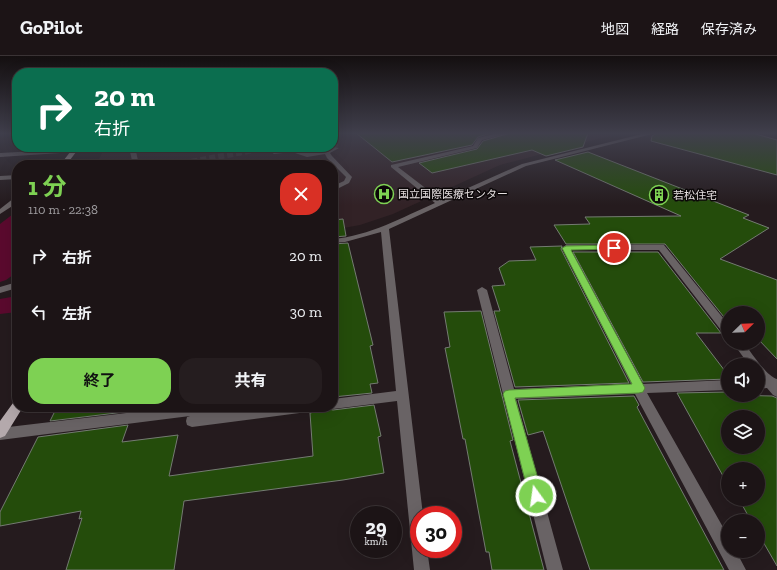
<!DOCTYPE html>
<html lang="ja">
<head>
<meta charset="utf-8">
<style>
	body { margin:0; font-family:"Zilla Slab","Noto Sans JP",serif; background:#251d1f; color:#f1f3f6; height:100vh; display:flex; flex-direction:column; font-size:15px; white-space:nowrap }
	* { box-sizing:border-box; margin:0 }
	p { font-size:13px; color:#a09ea1 }
	.icon { flex:none; width:22px; height:22px; fill:none; stroke:currentColor; stroke-width:2; stroke-linecap:round; stroke-linejoin:round }
	.map { position:relative; flex:1; overflow:hidden }
	.details { position:absolute; left:12px; top:104px; width:326px; height:252px; display:flex; flex-direction:column; background:#1c1416; border-radius:16px; box-shadow:0 4px 16px #0002,0 0 0 1px #3a3335 }
	.details>* { flex:none }
	.hud { position:absolute; left:12px; top:12px; width:326px; height:84px; border-radius:16px; box-shadow:0 4px 16px #0002,0 0 0 1px #3a3335; background:#0b6e4f; color:#fff; overflow:hidden }
	.needle { width:26px; rotate:67deg }
	.controls { position:absolute; left:721px; top:250px; display:grid; gap:8px }
	.controls a { display:grid; place-items:center; width:44px; height:44px; border-radius:50%; background:#1c1416; box-shadow:0 4px 16px #0002,0 0 0 1px #3a3335; font-size:20px }
	.speed { position:absolute; left:350px; top:450px; display:flex; gap:8px; font-size:20px; font-weight:700; text-align:center }
	.speed>* { display:grid; place-content:center; width:52px; height:52px; border-radius:50%; background:#1c1416; box-shadow:0 4px 16px #0002,0 0 0 1px #3a3335; line-height:1 }
	.speed small { font-size:10px; font-weight:400 }
	.speed .limit { border:6px solid #d22; background:#fff; color:#111 }
	.pin { position:absolute; display:grid; place-items:center; width:34px; height:34px; color:#fff; margin:-17px; border:2px solid #fff; border-radius:50%; box-shadow:0 1px 4px #0007 }
	.me { position:absolute; width:44px; margin:-22px; rotate:346deg; stroke-linejoin:round; filter:drop-shadow(0 0 3px #0008) }
	.turn { display:flex; align-items:center; gap:14px; height:84px; padding:0 16px; font-size:18px }
	.turn .icon { width:52px; height:52px; stroke-width:2.5 }
	.turn b { display:block; font-size:28px; line-height:34px }
	.round { display:grid; place-items:center; flex:none; width:42px; height:42px; border-radius:16px; background:#251d1f }
	.overview { display:flex; align-items:center; justify-content:space-between; height:68px; padding:0 16px }
	h1 { font-size:24px; font-weight:700; line-height:30px; color:#7ed153 }
	.primary-button { display:flex; gap:8px; margin-top:auto; padding:8px 16px }
	.primary-button a { flex:1; height:46px; border-radius:16px; background:#7ed153; color:#111; font-size:16px; font-weight:700; line-height:46px; text-align:center }
	.primary-button a+a { background:#251d1f; color:#f1f3f6 }
	ul { padding:0; list-style:none }
	li { display:flex; align-items:center; gap:12px; height:56px; padding:0 16px }
	li div { flex:1 }
	li b { display:block; font-size:15px }
	li em { font-style:normal }
	header { display:flex; align-items:center; gap:24px; box-sizing:border-box; height:56px; padding:0 20px; background:#1c1416; border-bottom:1px solid #3a3335 }
	header strong { font-size:19px }
	nav { display:flex; gap:22px; margin-inline-start:auto; font-size:14px }
	.map>svg:first-child { display:block }
	.built { fill:#322226 }
	.green { fill:#5b0a2e }
	.building { fill:#244c0b; stroke:#747b72; fill-rule:evenodd }
	.lines { fill:none; stroke-linecap:round; stroke-linejoin:round }
	.minor-tunnel { stroke:#42383b; stroke-width:6; stroke-dasharray:6 3; stroke-linecap:butt }
	.minor { fill:#696365; fill-rule:evenodd }
	.major { fill:#b4a9ac; fill-rule:evenodd }
	.route { fill:#7ed153; stroke:#528836 }
	.labels { text-anchor:middle; dominant-baseline:central; stroke-width:3; stroke-linejoin:round; paint-order:stroke }
	.far-poi-label { font-size:11px; fill:#e5dfe0; stroke:#0b0708; text-anchor:start }
</style>
</head>
<body>
<header>
<strong>GoPilot</strong>
<nav><a>地図</a><a>経路</a><a>保存済み</a></nav>
</header>
<div class="map">
<svg width="777" height="514" viewBox="0 0 777 514">
	<rect width="100%" height="100%" fill="#251b1e"/>
	<!-- built -->
	<path class="built" d="M333,77H621L500,109L393,158L360,169L333,174V109H96L105,91H333Z"/>
	<!-- green -->
	<path class="green" d="M17,155V216L6,224L0,226V168Z
		M17,240V256L0,258V243Z"/>
	<!-- building -->
	<path class="building" d="M356,77H491L478,81L472,89L392,106Z
		M510,77H588L583,91L546,100L532,94L432,117L419,107L477,93L483,85Z
		M657,77H752L777,84V119L651,85L652,80Z
		M588,96L749,159L743,162L769,172L720,203L777,224V303L758,283V257H728V266L665,188H566L554,169L590,168L585,161L681,160L555,104Z
		M343,163L346,180L333,181V164Z
		M348,187L373,289L370,290L378,327L370,328L372,337L333,341V188Z
		M562,190L561,193L629,327L515,331L494,255H500L492,230L505,229L499,212L509,205L536,204L530,191Z
		M573,196H658L721,277H696L728,319V323L643,326Z
		M481,255L513,384L510,385L544,514H492L489,496H486L465,383H463L445,292L450,291L444,256Z
		M728,336V339L772,340L777,342V510L758,477V465H751L739,443H758V413H728V429L677,337ZM728,361H758V391H728Z
		M634,340L639,349L637,351L724,514H590L543,375L528,379L518,344Z
		M374,349L381,380L378,381L384,417L343,424L184,445L174,514H66L82,462L79,463L81,455L0,470V456L38,381L128,369L122,386L178,379L169,420L313,400L310,357L329,353L333,354Z
		M57,351H134L133,355L50,365Z"/>
	<g class="lines">
		<!-- minor-tunnel -->
		<path class="minor-tunnel" d="M333,86L336,92
			M174,109L270,91"/>
		<!-- minor -->
		<path class="minor" d="M498,77H509L482,84L477,92L398,111L441,144L522,108L646,77H656L526,110L389,173L423,459H419V493H427L430,514H414L397,345L333,353L328,351H333V343L396,335L381,176L345,186L333,187V183C369,180 403,161 435,147L391,111V109L473,90L478,82Z
			M129,91H135L139,109H133Z
			M334,91L339,92L330,97L332,100L352,121L349,127L335,134H333V130L344,125L346,121L327,102L325,98L307,101L292,96L274,98L271,96L274,94L292,92L307,97L325,95Z
			M74,93L77,95L76,96L0,101V97Z
			M17,119V123L0,124V120Z
			M14,142H17V147L0,158V153Z
			M566,189H664L728,268V279L724,278L659,194H571L642,328L728,324V334L647,337L728,480V495H736L746,514H729L635,338L516,343L563,514H547L477,234L482,231L487,234L514,333L631,328L562,192Z
			M17,226V232L0,237V231Z
			M733,287H744C751,296 767,321 777,323V341L773,339L767,332L758,333V323H760L758,321V309H749Z
			M177,351H227L225,355L222,356L263,351H313L311,355L307,356L192,371L187,369L186,365L187,361L190,360L0,384V372Z"/>
		<!-- major -->
		<path class="major" d="M74,91H80L66,109H60Z
			M17,346V351H23L5,380L0,382V365L13,347Z"/>
	</g>
	<!-- sky -->
	<linearGradient id="sky" x2="0" y2="1"><stop stop-color="#140f10"/><stop offset="0.52" stop-color="#403f4c"/><stop offset="1" stop-color="#403f4c" stop-opacity="0"/></linearGradient>
	<rect width="777" height="149" fill="url(#sky)"/>
	<!-- route -->
	<path class="route" d="M614,189L616,190V193L571,194L645,332L643,336L639,337L515,342L543,440L541,444L536,446L531,444L529,440L503,338L505,335L509,334L632,328L562,192L566,190Z"/>
	<!-- icons -->
	<defs>
		<symbol id="hospital-ring" viewBox="-11 -11 22 22"><circle r="9.5" fill="#0b0708" stroke="#7ed153" stroke-width="1.5"/><path d="M-5-5h3v3.5h4V-5h3V5h-3V1.5h-4V5h-3Z" fill="#7ed153"/></symbol>
		<symbol id="building-ring" viewBox="-11 -11 22 22"><circle r="9.5" fill="#0b0708" stroke="#7ed153" stroke-width="1.5"/><path d="M-4-6H4V6H1V3H-1V6H-4ZM-2.5-4.3h1.7v1.8h-1.7ZM.8-4.3h1.7v1.8H.8ZM-2.5-1h1.7V.8h-1.7ZM.8-1h1.7V.8H.8Z" fill="#7ed153"/></symbol>
	</defs>
	<g fill-rule="evenodd">
		<use href="#hospital-ring" x="373" y="127" width="22" height="22"/>
		<use href="#building-ring" x="648" y="128" width="22" height="22"/>
	</g>
	<g class="labels">
		<!-- far-poi labels -->
		<g class="far-poi-label">
			<text x="398" y="138">国立国際医療センター</text>
			<text x="673" y="139">若松住宅</text>
		</g>
	</g>
</svg>
<div class="controls">
<a><svg class="needle" viewBox="-14 -14 28 28"><path d="M0-13l5 13h-10z" fill="#e53935"/><path d="M0 13l5-13h-10z" fill="#a09ea1"/></svg></a>
<a><svg class="icon" aria-label="sound" viewBox="0 0 24 24"><path d="M4 9h4l5-4v14l-5-4H4zM17 9q2 3 0 6"/></svg></a>
<a><svg class="icon" aria-label="layers" viewBox="0 0 24 24"><path d="M12 4l9 5-9 5-9-5zM3 14l9 5 9-5"/></svg></a>
<a>+</a>
<a>−</a>
</div>
<div class="speed"><div>29<small>km/h</small></div><div class="limit">30</div></div>
<div class="pin" style="left:614px;top:192px;background:#d93025"><svg class="icon" aria-label="arrive" viewBox="0 0 24 24"><path d="M6 21V4h12l-3 4 3 4H6"/></svg></div>
<svg class="me" style="left:536px;top:440px" viewBox="-20 -20 40 40"><circle r="17" fill="#7ed153" stroke="#fff" stroke-width="3"/><path d="M0-11L8 9 0 5-8 9z" fill="#fff"/></svg>
<div class="hud">
<div class="turn"><svg class="icon" aria-label="right" viewBox="0 0 24 24"><path d="M7 20v-9h11M14 6l5 5-5 5"/></svg><div><b>20 m</b>右折</div></div>
</div>
<section class="details">
<div class="overview"><div><h1>1 分</h1><p>110 m · 22:38</p></div><a class="round" style="background:#d93025;color:#fff"><svg class="icon" aria-label="close" viewBox="0 0 24 24"><path d="M6 6l12 12M18 6L6 18"/></svg></a></div>
<ul>
<li><svg class="icon" aria-label="right" viewBox="0 0 24 24"><path d="M7 20v-9h11M14 6l5 5-5 5"/></svg><div><b>右折</b></div><em>20 m</em></li>
<li><svg class="icon" aria-label="left" viewBox="0 0 24 24"><path d="M17 20v-9H6M10 6l-5 5 5 5"/></svg><div><b>左折</b></div><em>30 m</em></li>
</ul>
<div class="primary-button"><a>終了</a><a>共有</a></div>
</section>
</div>
</body>
</html>
